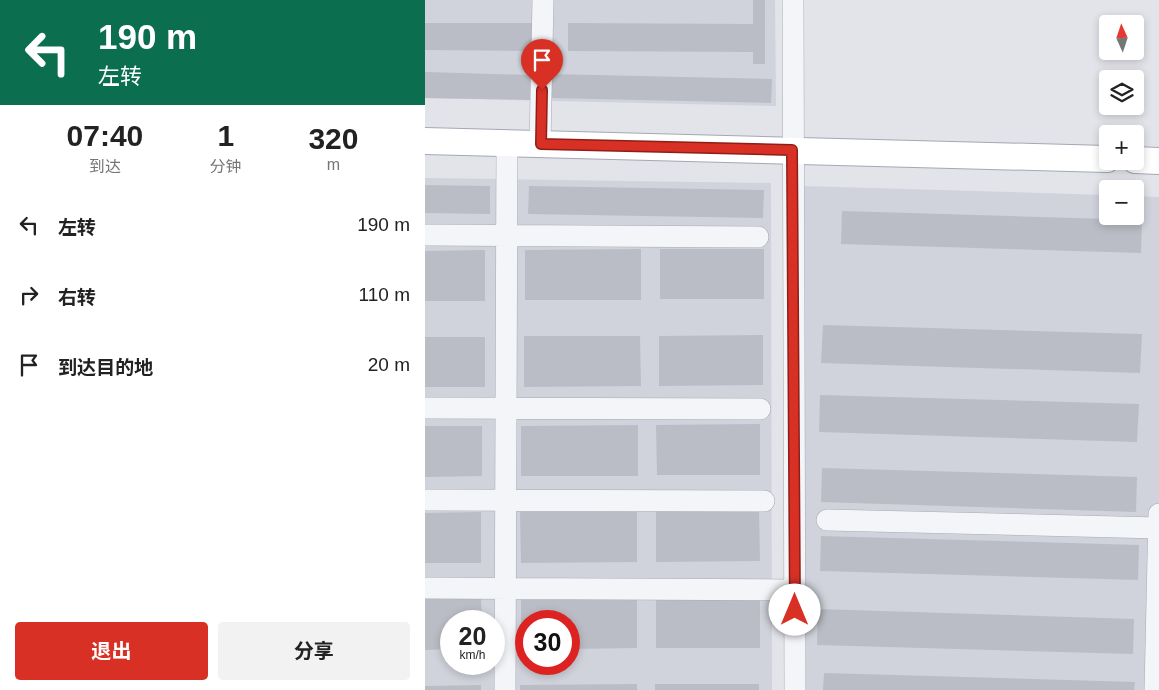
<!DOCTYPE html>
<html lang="zh">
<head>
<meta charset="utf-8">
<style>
	body { margin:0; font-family:Helvetica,"Noto Sans SC",sans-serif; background:#f2f2f2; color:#222; height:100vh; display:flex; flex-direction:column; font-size:19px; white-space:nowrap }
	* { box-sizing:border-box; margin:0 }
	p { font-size:16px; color:#767676 }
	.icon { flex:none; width:28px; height:28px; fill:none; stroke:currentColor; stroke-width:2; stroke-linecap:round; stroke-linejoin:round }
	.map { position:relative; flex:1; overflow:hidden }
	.details { display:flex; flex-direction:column; background:#fff; width:425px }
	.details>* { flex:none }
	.banner { background:#0b6e4f; color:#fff; overflow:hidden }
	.needle { width:32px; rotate:357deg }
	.buttons { position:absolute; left:674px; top:15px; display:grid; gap:10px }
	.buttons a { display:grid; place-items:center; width:45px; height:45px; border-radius:5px; background:#fff; box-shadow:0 2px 8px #0003; font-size:25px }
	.speed { position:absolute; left:15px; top:610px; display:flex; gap:10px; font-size:25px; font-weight:700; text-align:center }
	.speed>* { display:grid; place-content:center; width:65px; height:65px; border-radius:50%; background:#fff; box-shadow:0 2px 8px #0003; line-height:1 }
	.speed small { font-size:12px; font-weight:400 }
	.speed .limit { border:8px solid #d22; background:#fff; color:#111 }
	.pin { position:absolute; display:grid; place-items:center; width:42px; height:42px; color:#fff; margin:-51px -21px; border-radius:50% 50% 50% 0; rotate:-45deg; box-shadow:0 0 5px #0007 }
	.pin .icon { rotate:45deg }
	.me { position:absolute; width:55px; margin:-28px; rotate:0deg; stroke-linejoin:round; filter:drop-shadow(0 0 4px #0008) }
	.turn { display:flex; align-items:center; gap:18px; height:105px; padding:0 15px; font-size:22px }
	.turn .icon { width:65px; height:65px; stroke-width:2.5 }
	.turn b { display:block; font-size:35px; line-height:42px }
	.eta { display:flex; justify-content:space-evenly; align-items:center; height:85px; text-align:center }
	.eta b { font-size:30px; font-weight:700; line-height:35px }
	.primary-button { display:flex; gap:10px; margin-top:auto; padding:10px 15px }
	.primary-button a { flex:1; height:58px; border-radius:5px; background:#d93025; color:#fff; font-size:20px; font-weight:700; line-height:58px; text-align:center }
	.primary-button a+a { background:#f2f2f2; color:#222 }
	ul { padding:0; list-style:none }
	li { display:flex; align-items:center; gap:15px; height:70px; padding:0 15px }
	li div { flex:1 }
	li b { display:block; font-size:19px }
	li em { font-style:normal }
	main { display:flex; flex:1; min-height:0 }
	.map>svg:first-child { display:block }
	.built { fill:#d0d3db; fill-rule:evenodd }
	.building { fill:#babdc5 }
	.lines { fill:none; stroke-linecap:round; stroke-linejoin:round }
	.minor-casing { stroke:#a8abb3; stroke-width:22 }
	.major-casing { stroke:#a3a8b3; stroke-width:28 }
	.minor { stroke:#f4f5f8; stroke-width:21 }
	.major { stroke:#fff; stroke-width:26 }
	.route-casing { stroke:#8d1f18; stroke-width:12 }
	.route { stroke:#d93025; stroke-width:9 }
</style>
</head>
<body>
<main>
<section class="details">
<div class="banner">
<div class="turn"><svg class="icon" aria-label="left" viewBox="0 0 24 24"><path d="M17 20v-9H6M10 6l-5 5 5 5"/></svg><div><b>190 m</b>左转</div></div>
</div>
<div class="eta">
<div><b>07:40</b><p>到达</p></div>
<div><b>1</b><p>分钟</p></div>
<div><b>320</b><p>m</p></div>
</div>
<ul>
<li><svg class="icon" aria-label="left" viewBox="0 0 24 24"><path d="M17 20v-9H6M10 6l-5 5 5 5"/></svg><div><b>左转</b></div><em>190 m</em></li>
<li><svg class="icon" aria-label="right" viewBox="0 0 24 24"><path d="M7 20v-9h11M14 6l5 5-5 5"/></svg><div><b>右转</b></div><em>110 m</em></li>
<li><svg class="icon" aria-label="arrive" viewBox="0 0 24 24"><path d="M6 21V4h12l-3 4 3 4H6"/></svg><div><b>到达目的地</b></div><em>20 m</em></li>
</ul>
<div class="primary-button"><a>退出</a><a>分享</a></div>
</section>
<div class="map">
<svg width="734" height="690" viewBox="0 0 734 690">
	<rect width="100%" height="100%" fill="#e2e4e9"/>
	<!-- built -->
	<path class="built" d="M0,0H350L351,106L0,98Z
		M0,178L346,183L347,690H0ZM26,621H69V664H26ZM101,621H144V664H101Z
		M377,186L682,195V216H710V196L734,197V690H381Z"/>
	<!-- building -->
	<path class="building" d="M328,0H340V64H328V52L143,51V23L328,24Z
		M0,23H107V51L0,50Z
		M0,72L105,75V100L0,98Z
		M124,74L347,79L346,103L124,98Z
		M0,185L65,186V214L0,213Z
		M104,186L339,190L338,218L103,214Z
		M417,211L717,220L716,253L416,244Z
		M216,249V300H100V250Z
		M235,249H339V299H235Z
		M60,250V301H0V251Z
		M398,325L717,334L715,373L396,363Z
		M338,335V385L234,386V336Z
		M99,336H215L216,386L99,387Z
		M0,337H60V387H0Z
		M395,395L714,404L712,442L394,432Z
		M335,424V475H232L231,425Z
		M213,425V476H96V426Z
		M0,426H57V476L0,477Z
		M397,468L712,477L711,512L396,502Z
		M231,511H334L335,561L231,562Z
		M56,512V563H0V513Z
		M95,512H212V562L96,563Z
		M396,536L714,545L713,580L395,571Z
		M335,597V648H231V598Z
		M212,598V648L144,649V621H101V649H96V599Z
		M0,599H56L57,621H26V649L0,650Z
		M393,609L709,619L708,654L392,645Z
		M399,673L710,682L709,690H398Z
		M212,684V690H95V685Z
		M230,684H334V690H230Z
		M56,685V690H0V686Z"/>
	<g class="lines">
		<defs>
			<path id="minor" d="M368,0L370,690
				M115,144L118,0
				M0,235L333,237
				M0,408L335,409
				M0,500L339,501
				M402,520L734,528
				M0,588L370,590
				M80,690L82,143
				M730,690L734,514"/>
			<path id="major" d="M0,141L682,159
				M710,160L734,161"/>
		</defs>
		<!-- minor casing -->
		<use href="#minor" class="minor-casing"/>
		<!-- major casing -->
		<use href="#major" class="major-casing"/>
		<!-- minor -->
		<use href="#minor" class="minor"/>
		<!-- major -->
		<use href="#major" class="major"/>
	</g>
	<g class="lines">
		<defs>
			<path id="route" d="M117,90L116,144L367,150L370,610"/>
		</defs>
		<!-- route casing -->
		<use href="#route" class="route-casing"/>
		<!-- route -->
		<use href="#route" class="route"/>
	</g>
</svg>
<div class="buttons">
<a><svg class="needle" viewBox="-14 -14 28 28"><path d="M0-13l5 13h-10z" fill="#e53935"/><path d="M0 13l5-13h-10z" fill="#767676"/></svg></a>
<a><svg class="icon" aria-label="layers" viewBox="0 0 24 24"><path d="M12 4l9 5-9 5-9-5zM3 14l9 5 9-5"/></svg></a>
<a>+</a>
<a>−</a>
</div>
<div class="speed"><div>20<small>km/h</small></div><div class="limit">30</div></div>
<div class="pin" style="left:117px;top:90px;background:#d93025"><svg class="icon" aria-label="arrive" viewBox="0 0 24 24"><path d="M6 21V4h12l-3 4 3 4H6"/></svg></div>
<svg class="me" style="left:370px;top:610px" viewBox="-20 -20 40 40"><circle r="19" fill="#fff"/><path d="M0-13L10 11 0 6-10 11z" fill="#d93025"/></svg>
</div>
</main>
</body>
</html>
